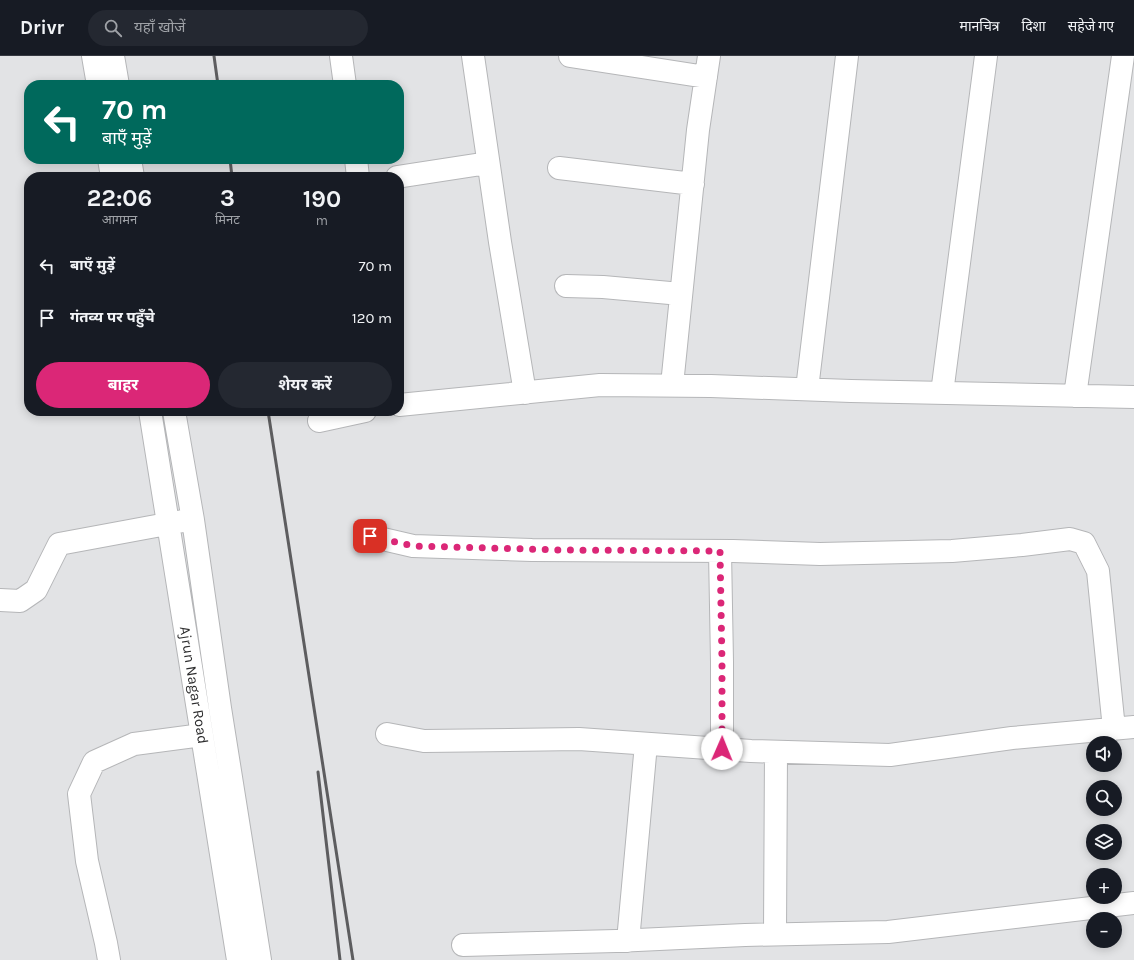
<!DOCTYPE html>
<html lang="hi">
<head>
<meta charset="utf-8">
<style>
	body { margin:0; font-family:Karla,"Noto Sans Devanagari",sans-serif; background:#242831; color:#f1f3f6; height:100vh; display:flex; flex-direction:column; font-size:15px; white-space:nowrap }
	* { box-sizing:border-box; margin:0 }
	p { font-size:13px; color:#9ea1a6 }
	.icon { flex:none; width:22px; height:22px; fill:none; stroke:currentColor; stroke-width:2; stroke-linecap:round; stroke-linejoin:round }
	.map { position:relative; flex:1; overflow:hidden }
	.panel { position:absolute; left:24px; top:116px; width:380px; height:244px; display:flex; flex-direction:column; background:#171b24; border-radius:16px; box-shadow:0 2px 10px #0003 }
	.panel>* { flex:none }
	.hud { position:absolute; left:24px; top:24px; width:380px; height:84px; border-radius:16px; box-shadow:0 2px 10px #0003; background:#00695c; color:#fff; overflow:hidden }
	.fabs { position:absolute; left:1086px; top:680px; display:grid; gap:8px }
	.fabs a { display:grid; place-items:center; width:36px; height:36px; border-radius:50%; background:#171b24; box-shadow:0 2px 10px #0003; font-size:20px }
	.pin { position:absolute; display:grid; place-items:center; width:34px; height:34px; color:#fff; margin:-17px; border-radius:8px; box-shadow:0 2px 6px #0006 }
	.me { position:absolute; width:44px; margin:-22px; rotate:1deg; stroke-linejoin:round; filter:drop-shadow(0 0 3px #0008) }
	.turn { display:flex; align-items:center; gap:14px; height:84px; padding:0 12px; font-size:18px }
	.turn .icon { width:52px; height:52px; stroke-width:2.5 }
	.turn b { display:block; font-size:28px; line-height:34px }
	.eta { display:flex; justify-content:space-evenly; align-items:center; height:68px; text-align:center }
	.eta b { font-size:24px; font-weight:700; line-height:28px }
	.cta { display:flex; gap:8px; margin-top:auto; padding:8px 12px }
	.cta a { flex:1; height:46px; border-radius:24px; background:#db2777; color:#fff; font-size:16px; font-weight:700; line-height:46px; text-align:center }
	.cta a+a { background:#242831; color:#f1f3f6 }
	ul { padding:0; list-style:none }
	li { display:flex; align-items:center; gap:12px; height:52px; padding:0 12px }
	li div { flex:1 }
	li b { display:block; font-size:15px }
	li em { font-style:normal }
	header { display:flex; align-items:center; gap:24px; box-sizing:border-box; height:56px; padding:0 20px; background:#171b24; border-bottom:1px solid #363941 }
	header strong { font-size:19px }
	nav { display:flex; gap:22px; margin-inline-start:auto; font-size:14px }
	.search { width:280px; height:36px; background:#242831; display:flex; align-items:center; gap:10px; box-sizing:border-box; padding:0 14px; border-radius:22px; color:#9ea1a6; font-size:15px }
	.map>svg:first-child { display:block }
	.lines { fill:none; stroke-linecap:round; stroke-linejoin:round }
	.minor-casing { stroke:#b5b6b8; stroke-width:24 }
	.minor { stroke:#fff; stroke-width:22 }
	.rail { stroke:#5d5d5f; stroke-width:3 }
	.route { stroke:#db2777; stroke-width:7; stroke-dasharray:0 12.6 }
	.labels { text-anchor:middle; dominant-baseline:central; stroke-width:3; stroke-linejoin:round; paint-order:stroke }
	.street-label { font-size:15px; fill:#2d2d2e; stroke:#fff }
</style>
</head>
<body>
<header>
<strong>Drivr</strong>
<div class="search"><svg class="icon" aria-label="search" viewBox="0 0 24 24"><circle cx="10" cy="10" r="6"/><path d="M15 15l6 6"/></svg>यहाँ खोजें</div>
<nav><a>मानचित्र</a><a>दिशा</a><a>सहेजे गए</a></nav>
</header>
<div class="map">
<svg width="1134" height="904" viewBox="0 0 1134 904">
	<rect width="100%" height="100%" fill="#e2e3e5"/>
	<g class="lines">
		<defs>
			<path id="minor" d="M93,0L98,29
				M113,0L118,29
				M341,0L345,29
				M473,0L500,186L525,337
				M570,0L706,21
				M109,103L112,121
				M130,103L133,121
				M356,103L358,121
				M559,112L693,128
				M397,121L488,107
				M566,230L603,231L681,238
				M672,329L698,74L709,0
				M807,333L847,0
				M942,337L986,0
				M1075,340L1123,0
				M399,349L600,329L711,330L851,335L1134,341
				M150,355L238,904
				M174,355L193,464L220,652L260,904
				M319,365L365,355
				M370,480L413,490L532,494L733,495L820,498L952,495L1022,489L1070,483L1084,487L1098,515L1114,673
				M720,495L722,606V693
				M0,544L20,545L36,534L59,488L183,465
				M387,678L424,685L579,683L751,695L890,699L1012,682L1134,671
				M775,878L776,696
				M628,885L646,688
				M463,889L616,885L745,879L888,876L1134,847
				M109,904L106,887L87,805L79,738L94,706L134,688L202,679"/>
		</defs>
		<!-- minor casing -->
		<use href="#minor" class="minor-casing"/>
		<!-- minor -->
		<use href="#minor" class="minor"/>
		<!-- rail -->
		<path class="rail" d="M214,0L218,29
			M230,103L232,121
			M268,355L353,904
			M318,716L340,904"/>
	</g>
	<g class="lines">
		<!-- route -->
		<path class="route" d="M370,480L413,490L562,494L720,495L722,606V693"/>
	</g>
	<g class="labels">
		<!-- street labels -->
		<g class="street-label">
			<text transform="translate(194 629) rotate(81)">Ajrun Nagar Road</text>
		</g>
	</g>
</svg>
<div class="fabs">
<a><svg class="icon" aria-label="sound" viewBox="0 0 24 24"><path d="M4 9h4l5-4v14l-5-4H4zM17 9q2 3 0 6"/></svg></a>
<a><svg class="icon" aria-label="search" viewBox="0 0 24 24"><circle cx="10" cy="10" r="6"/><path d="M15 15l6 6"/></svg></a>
<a><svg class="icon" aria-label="layers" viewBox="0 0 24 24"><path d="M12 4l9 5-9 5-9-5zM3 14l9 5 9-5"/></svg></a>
<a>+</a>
<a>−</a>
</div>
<div class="pin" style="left:370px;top:480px;background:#d93025"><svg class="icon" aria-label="arrive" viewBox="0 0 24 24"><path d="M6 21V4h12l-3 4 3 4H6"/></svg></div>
<svg class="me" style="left:722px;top:693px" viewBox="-20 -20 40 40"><circle r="19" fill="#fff"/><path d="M0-13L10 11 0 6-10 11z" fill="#db2777"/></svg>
<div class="hud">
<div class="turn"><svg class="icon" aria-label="left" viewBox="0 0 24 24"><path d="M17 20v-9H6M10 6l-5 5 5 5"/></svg><div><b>70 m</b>बाएँ मुड़ें</div></div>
</div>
<section class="panel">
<div class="eta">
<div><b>22:06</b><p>आगमन</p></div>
<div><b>3</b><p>मिनट</p></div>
<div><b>190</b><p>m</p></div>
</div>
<ul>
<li><svg class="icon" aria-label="left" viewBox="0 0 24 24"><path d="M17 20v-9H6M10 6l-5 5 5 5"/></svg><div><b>बाएँ मुड़ें</b></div><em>70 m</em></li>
<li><svg class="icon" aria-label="arrive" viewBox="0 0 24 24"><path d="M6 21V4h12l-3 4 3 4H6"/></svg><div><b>गंतव्य पर पहुँचे</b></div><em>120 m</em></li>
</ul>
<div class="cta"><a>बाहर</a><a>शेयर करें</a></div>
</section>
</div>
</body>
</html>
